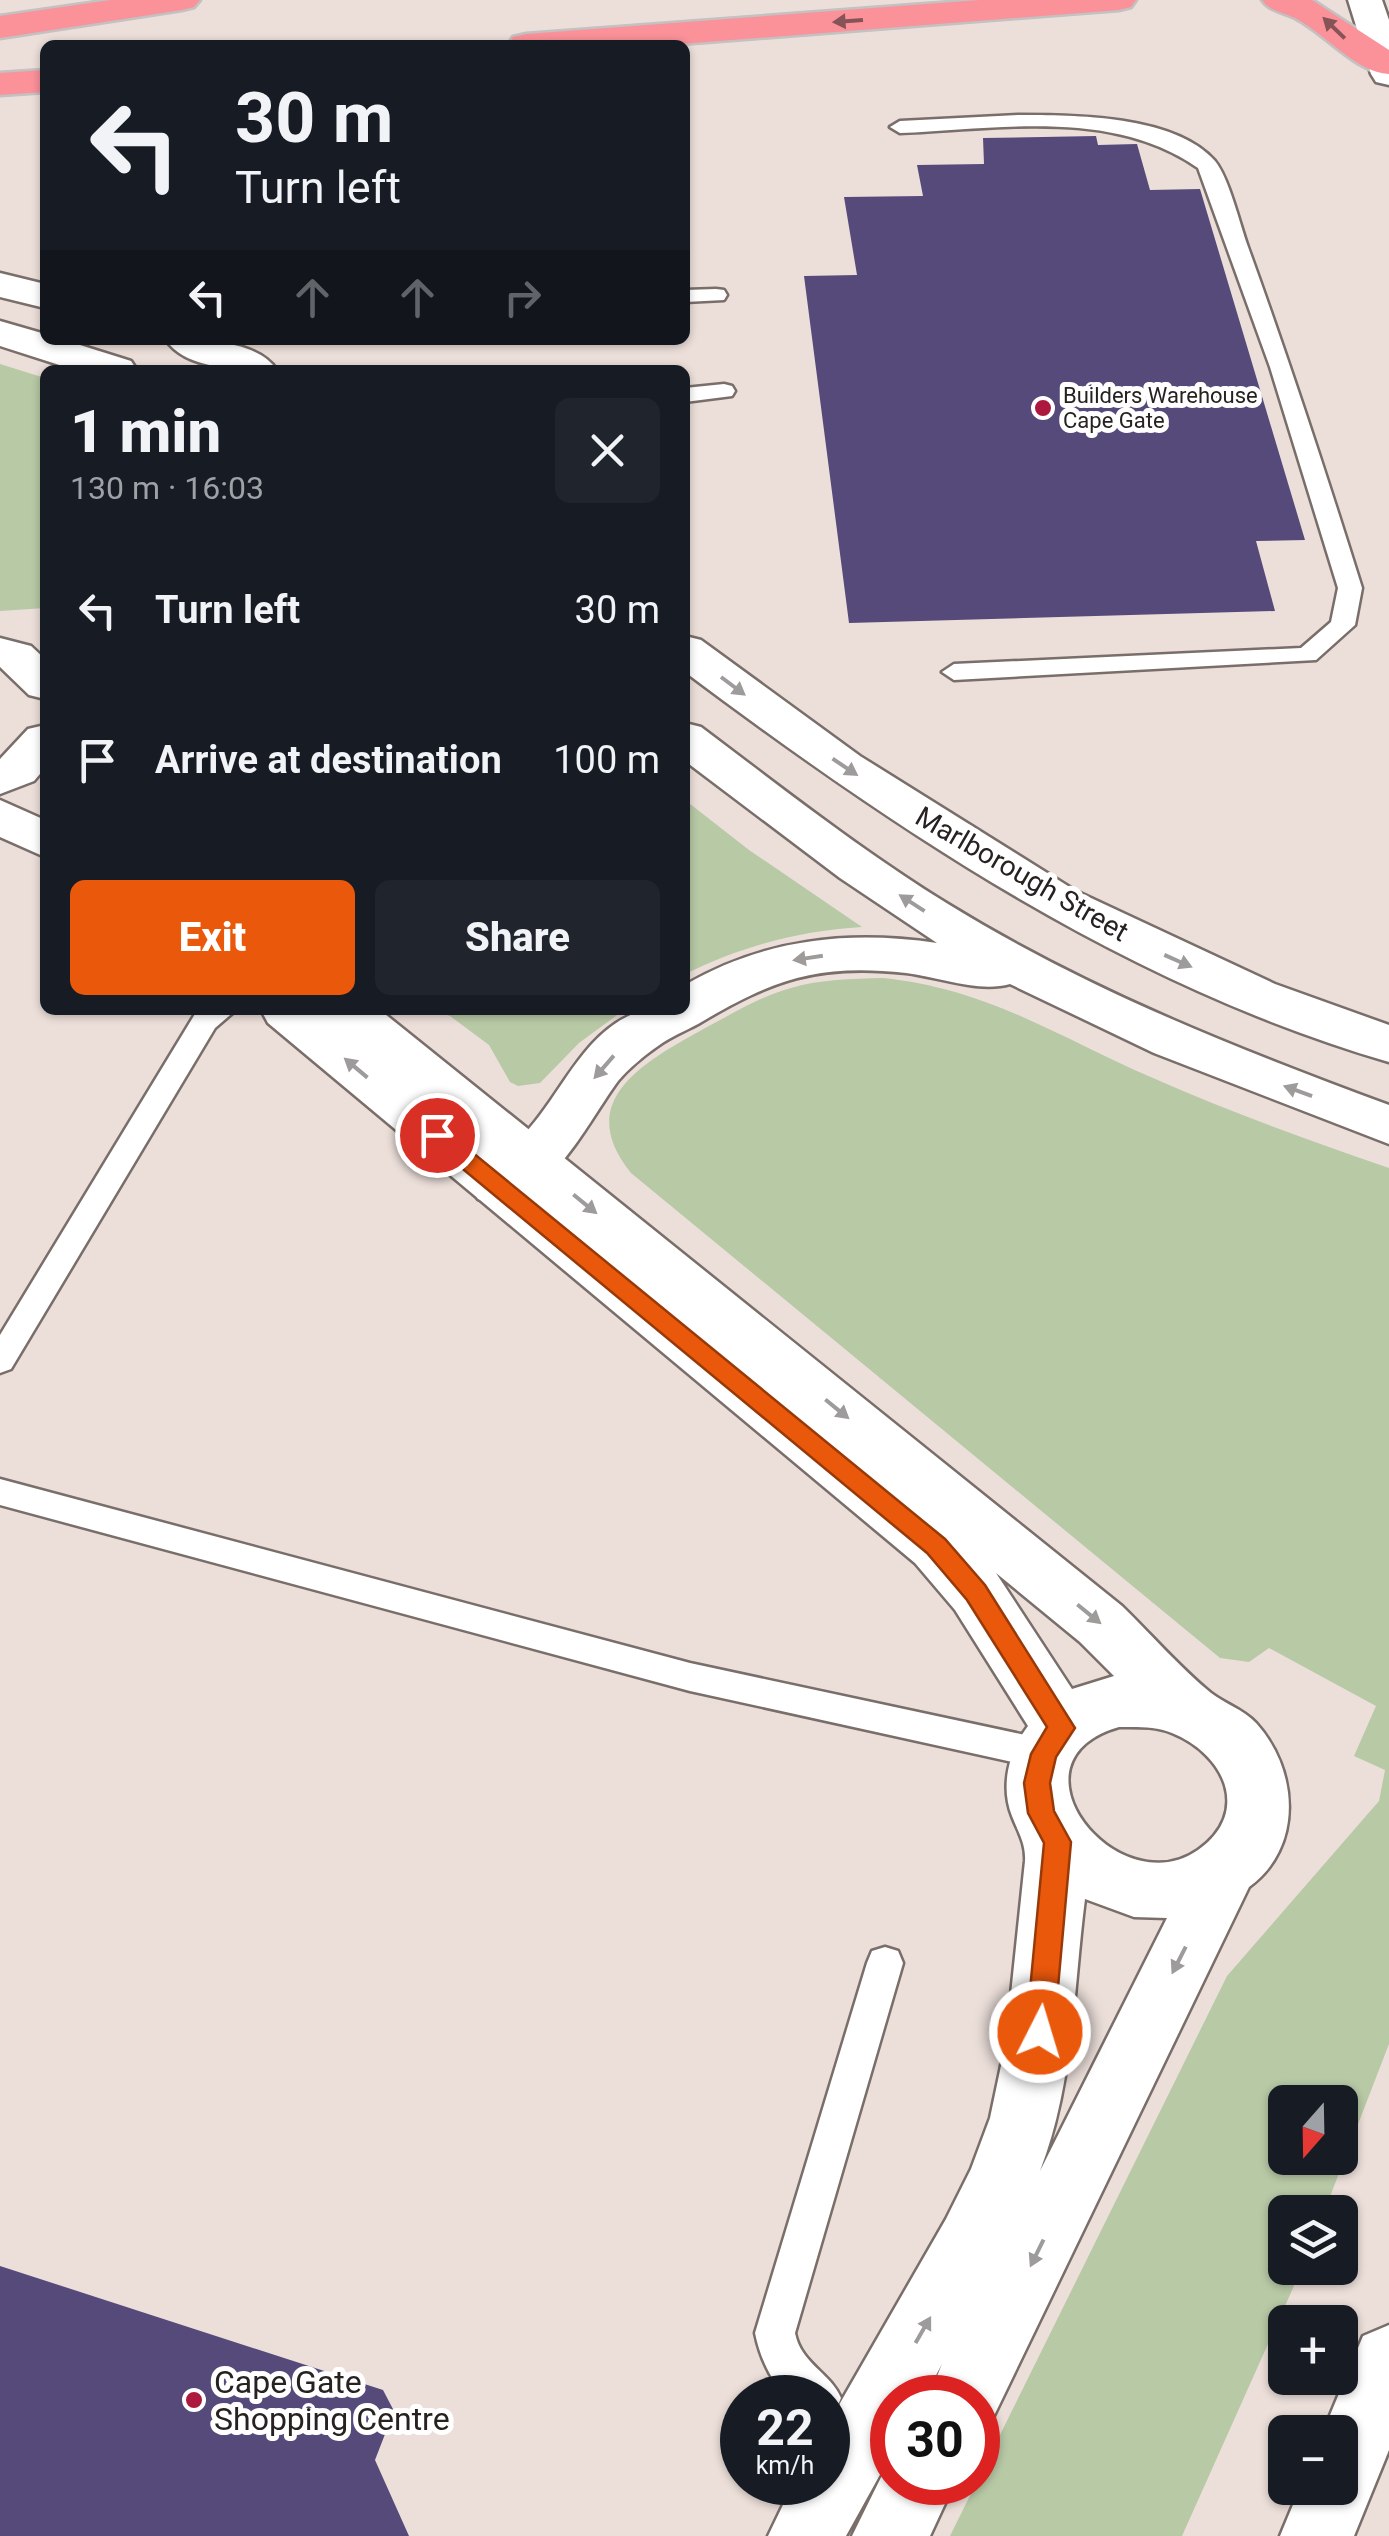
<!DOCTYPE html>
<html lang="en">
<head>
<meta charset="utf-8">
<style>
	body { margin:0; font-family:Roboto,sans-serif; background:#20242c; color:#f1f3f6; height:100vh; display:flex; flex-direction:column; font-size:38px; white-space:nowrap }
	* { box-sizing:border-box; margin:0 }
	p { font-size:32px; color:#9ea1a6 }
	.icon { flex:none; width:55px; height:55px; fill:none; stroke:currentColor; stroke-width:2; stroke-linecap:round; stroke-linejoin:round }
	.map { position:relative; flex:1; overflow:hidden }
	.details { position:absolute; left:40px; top:365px; width:650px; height:650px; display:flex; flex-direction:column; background:#171b24; border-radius:15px; box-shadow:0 2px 8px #0004 }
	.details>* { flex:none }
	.guide { position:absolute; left:40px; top:40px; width:650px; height:305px; border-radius:15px; box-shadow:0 2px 8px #0004; background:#171b24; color:#f1f3f6; overflow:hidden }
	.needle { width:65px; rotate:200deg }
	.controls { position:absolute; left:1268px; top:2085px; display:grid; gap:20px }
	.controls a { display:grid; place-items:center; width:90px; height:90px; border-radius:15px; background:#171b24; box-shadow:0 2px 8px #0004; font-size:50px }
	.speed { position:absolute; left:720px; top:2375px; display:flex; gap:20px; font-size:50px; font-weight:700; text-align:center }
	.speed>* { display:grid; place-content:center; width:130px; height:130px; border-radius:50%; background:#171b24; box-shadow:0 2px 8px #0004; line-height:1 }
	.speed small { font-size:25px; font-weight:400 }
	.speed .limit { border:15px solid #d22; background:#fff; color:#111 }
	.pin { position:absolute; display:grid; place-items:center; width:85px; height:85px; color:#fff; margin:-42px; border:5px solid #fff; border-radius:50%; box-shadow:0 2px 10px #0007 }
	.me { position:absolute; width:110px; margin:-55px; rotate:5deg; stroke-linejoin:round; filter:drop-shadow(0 0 8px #0008) }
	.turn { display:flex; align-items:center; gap:35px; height:210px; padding:0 30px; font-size:45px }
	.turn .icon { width:130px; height:130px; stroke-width:2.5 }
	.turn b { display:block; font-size:70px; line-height:85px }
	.lanes { display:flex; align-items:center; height:95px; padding:0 30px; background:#0003; justify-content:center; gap:50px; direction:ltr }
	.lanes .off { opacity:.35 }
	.round { display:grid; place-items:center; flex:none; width:105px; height:105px; border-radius:15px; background:#20242c }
	.summary { display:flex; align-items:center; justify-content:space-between; height:170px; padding:0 30px }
	h1 { font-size:60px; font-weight:800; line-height:75px }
	.primary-button { display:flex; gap:20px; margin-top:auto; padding:20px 30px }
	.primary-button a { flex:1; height:115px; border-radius:15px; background:#ea580c; color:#fff; font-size:40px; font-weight:800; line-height:115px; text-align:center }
	.primary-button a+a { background:#20242c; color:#f1f3f6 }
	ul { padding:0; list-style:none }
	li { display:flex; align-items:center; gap:30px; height:150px; padding:0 30px }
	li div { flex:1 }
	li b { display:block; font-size:38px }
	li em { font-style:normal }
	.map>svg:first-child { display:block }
	.green { fill:#b8c9a6; fill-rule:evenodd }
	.building { fill:#564a7a }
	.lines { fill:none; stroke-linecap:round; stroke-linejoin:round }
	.service-casing { stroke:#796e69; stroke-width:5 }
	.minor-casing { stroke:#796e69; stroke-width:5 }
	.tertiary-casing { stroke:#796e69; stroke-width:5 }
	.secondary-casing { stroke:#796e69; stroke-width:5 }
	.motorway-casing { stroke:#c3c1c1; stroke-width:5 }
	.service { fill:#fff; fill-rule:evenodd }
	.minor { fill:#fff; fill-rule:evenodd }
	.tertiary { fill:#fff; fill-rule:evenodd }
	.secondary { fill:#fff; fill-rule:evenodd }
	.motorway { fill:#fb9199; fill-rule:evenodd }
	.oneway { fill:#865456 }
	.oneway2 { fill:#9e9c9b }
	.route { fill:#ea580c; stroke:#983908; stroke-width:2.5 }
	.poi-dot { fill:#ad183f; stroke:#fff; stroke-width:4 }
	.labels { text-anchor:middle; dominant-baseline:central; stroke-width:10; stroke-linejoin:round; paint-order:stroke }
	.far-poi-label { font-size:22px; fill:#272220; stroke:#fff; text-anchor:start }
	.street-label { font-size:28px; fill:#272220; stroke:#fff }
	.near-poi-label { font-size:32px; fill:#272220; stroke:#fff; text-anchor:start }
</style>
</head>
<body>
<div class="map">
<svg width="1389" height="2536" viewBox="0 0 1389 2536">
	<rect width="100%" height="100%" fill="#ecdfda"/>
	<!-- green -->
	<path class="green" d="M0,364L45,378V608L0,611Z
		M685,800L749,850L862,927C798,931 742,946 685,974Z
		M883,978C989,989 1058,1037 1153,1078C1230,1112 1310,1141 1389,1168V2044L1324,2212H1285V2268H1302L1182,2536H950L1227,1976L1379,1801L1385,1770L1354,1756L1376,1706L1269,1648L1249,1662L1220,1658L631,1173C571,1099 648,1060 707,1027C734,1013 761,996 791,988C821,979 851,979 883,978ZM1285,2102H1340V2158H1285Z
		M431,1010H624L579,1043L540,1083L518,1086L510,1082L489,1045L450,1016Z"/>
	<!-- building -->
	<path class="building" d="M1096,136L1098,145L1137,144L1150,190L1200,189L1305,540L1256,541L1275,611L849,623L804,276L857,275L844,197L923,196L917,165L984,164L983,138Z
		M0,2266L383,2390L394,2411L375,2460L409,2536H0Z"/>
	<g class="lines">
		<defs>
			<path id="service" d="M1018,115C1074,115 1175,115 1215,161C1229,178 1240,225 1248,247C1289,360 1326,473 1362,588L1355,625L1316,660L954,680L942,672L954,664L1301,648L1331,622L1338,588L1270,367L1198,168C1112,108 999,129 900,133L890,127L900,121Z
				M716,289L724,290L727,295L724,300L685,302V290Z
				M724,384L732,386L735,391L732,396L685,402V388Z
				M202,1010H236L215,1028L11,1369L0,1373V1335L195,1014Z
				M0,1479L690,1663L1044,1739L1056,1744L1061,1754L1056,1764L1044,1769L690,1691L0,1505Z
				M885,1947L898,1951L903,1963L795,2333C801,2364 830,2372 841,2398L835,2412L828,2415V2398H788C770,2380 760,2357 755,2333L867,1963L872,1951Z"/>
			<path id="minor" d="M0,638L31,646L45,659V699L29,695L0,667Z
				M45,725V768L34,781L0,794V759L28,729Z
				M0,800L45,820V857L0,837Z
				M261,1010H380L1122,1606C1151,1634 1180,1668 1211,1693C1225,1704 1243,1709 1256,1723C1298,1769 1304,1847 1249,1887L990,2424L978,2429V2398H928L942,2364L924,2398H892V2453L846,2536H768L794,2482H828V2424L946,2219L971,2169L990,2118L1006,2042L1025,1861C1026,1843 1018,1832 1012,1816C1000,1786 1009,1751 1028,1726L955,1610L915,1563L268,1023ZM996,1573L1080,1642L1114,1676L1072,1689ZM1119,1727C1138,1727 1155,1726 1172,1733C1226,1755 1251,1813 1198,1850C1118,1906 1000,1761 1119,1727ZM1085,1899L1134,1917L1167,1918L1040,2171C1074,2082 1073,1992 1085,1899Z
				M892,2455V2482H955L930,2536H852Z"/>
			<path id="tertiary" d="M0,273L45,284V308L0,297Z
				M0,321L45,334V340H64L131,361L137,370H75L0,346Z
				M166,340C200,340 256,339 277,370C244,370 187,371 166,340Z
				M685,636L701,640L860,756L1076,891L1275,984L1389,1025V1062C1128,986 900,833 685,672Z
				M685,723L701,727C782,788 862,851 948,904C1086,989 1237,1049 1389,1105V1144L1154,1053L1010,984C979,993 939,977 906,973C817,963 772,980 698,1024C685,1031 670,1037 658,1046C645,1055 628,1069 618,1081C586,1124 543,1219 478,1199L470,1185C483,1162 509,1151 527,1131C562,1093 584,1031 638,1012C651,1007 671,1010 685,1010V985C764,939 848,930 937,943L840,878L685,761Z"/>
			<path id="secondary" d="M1348,0H1382L1389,20V85L1376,82L1371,74Z
				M1389,2325V2450L1354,2536H1280L1300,2488H1340V2432H1323L1363,2336Z"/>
			<path id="motorway" d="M111,0H200L194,7L182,10L0,38V16Z
				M980,0H1136L1131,7L1119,10L667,45H508L513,37L526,34Z
				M1262,0H1312L1389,50V74C1355,72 1326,34 1295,18C1283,12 1269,11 1262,0Z
				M45,70V92L0,95V73Z"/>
		</defs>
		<!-- service casing -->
		<use href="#service" class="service-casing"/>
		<!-- minor casing -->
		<use href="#minor" class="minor-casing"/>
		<!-- tertiary casing -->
		<use href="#tertiary" class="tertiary-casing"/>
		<!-- secondary casing -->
		<use href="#secondary" class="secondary-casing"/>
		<!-- motorway casing -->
		<use href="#motorway" class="motorway-casing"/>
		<!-- service -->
		<use href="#service" class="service"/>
		<!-- minor -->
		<use href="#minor" class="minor"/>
		<!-- tertiary -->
		<use href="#tertiary" class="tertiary"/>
		<!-- secondary -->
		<use href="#secondary" class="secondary"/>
		<!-- motorway -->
		<use href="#motorway" class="motorway"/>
	</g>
	<!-- one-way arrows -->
	<defs><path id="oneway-solid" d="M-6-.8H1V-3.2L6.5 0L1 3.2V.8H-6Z" transform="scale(2.5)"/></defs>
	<g class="oneway">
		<use href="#oneway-solid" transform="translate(848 21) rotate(176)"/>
		<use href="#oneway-solid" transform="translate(1334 28) rotate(-136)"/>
	</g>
	<g class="oneway2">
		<use href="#oneway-solid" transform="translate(733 686) rotate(37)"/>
		<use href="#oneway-solid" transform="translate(845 767) rotate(34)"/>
		<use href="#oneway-solid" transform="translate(912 903) rotate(-147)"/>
		<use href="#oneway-solid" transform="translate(808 958) rotate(171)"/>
		<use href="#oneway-solid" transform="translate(1178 961) rotate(24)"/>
		<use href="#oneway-solid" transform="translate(604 1067) rotate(131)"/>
		<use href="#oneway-solid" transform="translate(356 1068) rotate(-140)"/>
		<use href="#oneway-solid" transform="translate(1298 1091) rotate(-160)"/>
		<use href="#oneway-solid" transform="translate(585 1204) rotate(39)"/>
		<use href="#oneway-solid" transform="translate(837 1409) rotate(39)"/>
		<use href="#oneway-solid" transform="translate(1089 1614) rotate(39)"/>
		<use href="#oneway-solid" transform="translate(1179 1960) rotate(117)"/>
		<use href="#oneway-solid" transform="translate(1037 2253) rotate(116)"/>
		<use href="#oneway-solid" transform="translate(923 2330) rotate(-60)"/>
	</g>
	<!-- route -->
	<path class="route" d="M437,1127L445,1130L945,1539L985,1585L1075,1728L1056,1757L1050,1783L1054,1811L1071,1842L1054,2032L1050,2041L1040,2045L1030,2041L1026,2032L1044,1843L1028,1813L1024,1783L1031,1754L1047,1727L967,1600L927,1553L429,1141L426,1135L429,1130Z"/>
	<!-- markers -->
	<g class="poi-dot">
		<circle cx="1043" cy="408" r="10"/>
		<circle cx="194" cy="2400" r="10"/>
	</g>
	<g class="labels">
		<!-- far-poi labels -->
		<g class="far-poi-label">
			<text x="1063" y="395">Builders Warehouse<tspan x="1063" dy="25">Cape Gate</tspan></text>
		</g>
		<!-- street labels -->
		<g class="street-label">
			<text transform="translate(1022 874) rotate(30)">Marlborough Street</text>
		</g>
		<!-- near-poi labels -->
		<g class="near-poi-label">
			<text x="214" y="2382">Cape Gate<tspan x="214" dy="37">Shopping Centre</tspan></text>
		</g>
	</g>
</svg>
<div class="controls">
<a><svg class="needle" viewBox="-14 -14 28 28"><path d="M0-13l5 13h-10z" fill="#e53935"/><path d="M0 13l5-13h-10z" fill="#9ea1a6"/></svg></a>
<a><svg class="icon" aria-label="layers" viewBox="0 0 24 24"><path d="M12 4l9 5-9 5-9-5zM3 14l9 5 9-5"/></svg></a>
<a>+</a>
<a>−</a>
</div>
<div class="speed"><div>22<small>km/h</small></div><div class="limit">30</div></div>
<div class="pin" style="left:437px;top:1135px;background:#d93025"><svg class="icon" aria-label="arrive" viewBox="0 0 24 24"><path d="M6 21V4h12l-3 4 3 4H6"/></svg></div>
<svg class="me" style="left:1040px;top:2032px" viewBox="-20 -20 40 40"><circle r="17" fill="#ea580c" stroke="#fff" stroke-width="3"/><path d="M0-11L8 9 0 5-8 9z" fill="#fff"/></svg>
<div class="guide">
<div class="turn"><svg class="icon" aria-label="left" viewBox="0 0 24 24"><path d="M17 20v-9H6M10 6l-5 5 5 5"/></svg><div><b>30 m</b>Turn left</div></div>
<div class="lanes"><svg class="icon" aria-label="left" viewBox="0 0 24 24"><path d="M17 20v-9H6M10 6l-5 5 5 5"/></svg><svg class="icon off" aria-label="ahead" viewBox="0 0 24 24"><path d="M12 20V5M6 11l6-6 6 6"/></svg><svg class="icon off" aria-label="ahead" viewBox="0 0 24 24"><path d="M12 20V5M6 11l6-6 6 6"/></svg><svg class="icon off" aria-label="right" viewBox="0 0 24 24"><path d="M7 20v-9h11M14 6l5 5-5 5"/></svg></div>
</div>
<section class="details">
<div class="summary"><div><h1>1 min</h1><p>130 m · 16:03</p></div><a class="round"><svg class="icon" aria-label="close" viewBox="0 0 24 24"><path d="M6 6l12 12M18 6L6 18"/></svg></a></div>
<ul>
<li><svg class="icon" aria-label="left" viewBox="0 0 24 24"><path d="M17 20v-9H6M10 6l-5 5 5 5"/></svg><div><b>Turn left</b></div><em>30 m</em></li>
<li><svg class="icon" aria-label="arrive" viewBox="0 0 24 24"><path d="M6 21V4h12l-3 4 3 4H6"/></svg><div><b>Arrive at destination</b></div><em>100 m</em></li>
</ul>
<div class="primary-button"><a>Exit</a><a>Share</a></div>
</section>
</div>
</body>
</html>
